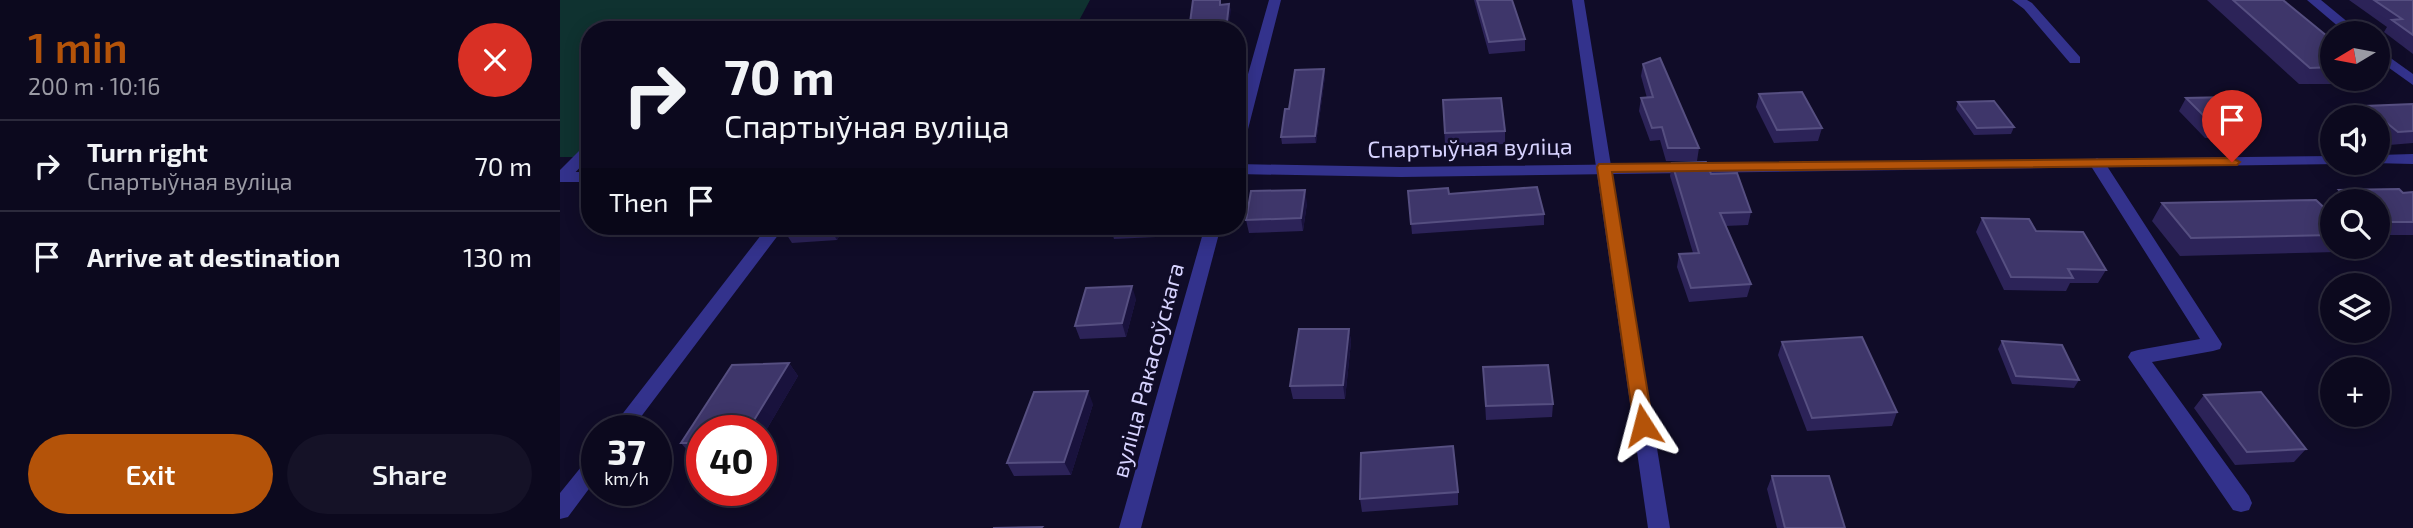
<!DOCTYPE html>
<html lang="en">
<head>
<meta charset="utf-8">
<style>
	body { margin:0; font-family:"Exo 2",sans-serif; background:#151227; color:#f1f3f6; height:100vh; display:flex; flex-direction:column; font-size:26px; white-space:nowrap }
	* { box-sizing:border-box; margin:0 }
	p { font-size:23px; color:#9a9aa4 }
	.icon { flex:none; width:38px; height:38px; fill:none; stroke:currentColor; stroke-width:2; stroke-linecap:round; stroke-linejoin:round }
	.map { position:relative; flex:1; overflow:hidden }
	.sheet { display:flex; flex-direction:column; background:#0c091e; width:560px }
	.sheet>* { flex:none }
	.guide { position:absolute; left:21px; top:21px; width:665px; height:214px; border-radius:28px; box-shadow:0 4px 18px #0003,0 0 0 2px #2c2a3c; background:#0c091e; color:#f1f3f6; overflow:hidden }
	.needle { width:46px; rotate:260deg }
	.tools { position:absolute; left:1760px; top:21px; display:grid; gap:14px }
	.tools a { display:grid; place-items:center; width:70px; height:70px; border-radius:50%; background:#0c091e; box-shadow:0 4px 18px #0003,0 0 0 2px #2c2a3c; font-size:35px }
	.speed { position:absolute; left:21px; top:415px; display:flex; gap:14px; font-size:35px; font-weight:700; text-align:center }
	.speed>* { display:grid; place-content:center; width:91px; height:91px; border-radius:50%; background:#0c091e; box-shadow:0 4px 18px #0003,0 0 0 2px #2c2a3c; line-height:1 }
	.speed small { font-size:18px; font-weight:400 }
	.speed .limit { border:10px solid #d22; background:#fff; color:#111 }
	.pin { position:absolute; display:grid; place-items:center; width:60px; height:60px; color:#fff; margin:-72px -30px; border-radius:50% 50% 50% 0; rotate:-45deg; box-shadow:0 0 7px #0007 }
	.pin .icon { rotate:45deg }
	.me { position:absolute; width:77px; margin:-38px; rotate:351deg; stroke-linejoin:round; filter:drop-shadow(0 0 5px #0008) }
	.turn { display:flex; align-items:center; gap:24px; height:147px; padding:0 28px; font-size:32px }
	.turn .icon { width:91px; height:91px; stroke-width:2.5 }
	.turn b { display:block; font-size:49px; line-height:60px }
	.then { display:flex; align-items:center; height:66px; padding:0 28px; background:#0003; gap:14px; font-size:26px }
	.round { display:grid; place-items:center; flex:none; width:74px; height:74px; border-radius:37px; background:#151227 }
	.headline { display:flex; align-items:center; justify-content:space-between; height:119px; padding:0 28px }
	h1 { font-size:42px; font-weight:600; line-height:52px; color:#b45309 }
	.primary-button { display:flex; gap:14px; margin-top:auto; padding:14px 28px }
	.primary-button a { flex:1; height:80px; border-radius:42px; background:#b45309; color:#fff; font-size:28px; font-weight:600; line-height:80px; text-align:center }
	.primary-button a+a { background:#151227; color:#f1f3f6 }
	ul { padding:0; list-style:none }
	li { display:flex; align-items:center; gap:21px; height:91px; padding:0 28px; border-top:2px solid #2c2a3c }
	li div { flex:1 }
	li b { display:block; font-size:26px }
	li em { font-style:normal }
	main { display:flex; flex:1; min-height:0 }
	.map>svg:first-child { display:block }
	.green { fill:#0f3230 }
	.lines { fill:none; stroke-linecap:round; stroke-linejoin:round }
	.service { fill:#33328c; fill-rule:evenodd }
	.minor { fill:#33328c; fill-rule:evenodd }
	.tertiary { fill:#33328c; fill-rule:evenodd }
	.wall { fill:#2c2358 }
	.shaded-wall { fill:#19123d }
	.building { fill:#3e366a; stroke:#564f81; stroke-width:2 }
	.route { fill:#b45309; stroke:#753606; stroke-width:2 }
	.labels { text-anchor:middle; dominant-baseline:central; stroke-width:5; stroke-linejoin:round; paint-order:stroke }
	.street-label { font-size:23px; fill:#d7d3ff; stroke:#100c28 }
</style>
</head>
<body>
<main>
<section class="sheet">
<div class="headline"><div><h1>1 min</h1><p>200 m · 10:16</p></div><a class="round" style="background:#d93025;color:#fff"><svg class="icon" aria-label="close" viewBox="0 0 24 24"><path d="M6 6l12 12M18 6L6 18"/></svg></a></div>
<ul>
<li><svg class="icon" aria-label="right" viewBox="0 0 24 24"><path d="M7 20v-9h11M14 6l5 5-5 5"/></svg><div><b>Turn right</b><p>Спартыўная вуліца</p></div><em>70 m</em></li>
<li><svg class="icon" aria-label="arrive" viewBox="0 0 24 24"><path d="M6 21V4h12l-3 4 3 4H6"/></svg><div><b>Arrive at destination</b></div><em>130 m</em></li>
</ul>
<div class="primary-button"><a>Exit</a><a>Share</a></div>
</section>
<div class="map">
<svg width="1853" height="528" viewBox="0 0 1853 528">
	<rect width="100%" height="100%" fill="#100c28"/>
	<!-- green -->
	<path class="green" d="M0,0H530L514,30H30V157H0Z"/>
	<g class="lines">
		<!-- service -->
		<path class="service" d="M1452,0H1467L1472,3L1520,57V63H1510L1464,9Z
			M30,143V157L8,180L0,181V170L25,145Z
			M1537,158L1545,163L1662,344L1660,349L1653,351L1592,362L1689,496L1692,503L1689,510L1681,512L1673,510L1568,357L1571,352L1578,350L1640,339L1529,163Z
			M208,226H225L71,430H50Z
			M37,453V478L8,517L0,519V493L30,456Z"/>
		<!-- minor -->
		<path class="minor" d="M709,0H721L685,141L677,146V113Z
			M1853,154V164L1812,163H1818V155Z
			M1773,156V163L1779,164L841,177L677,174V164L841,167Z
			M0,172H30V182H0Z
			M645,226H661L581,528H559Z"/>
		<!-- tertiary -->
		<path class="tertiary" d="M1012,0H1024L1110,528H1088Z
			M1747,0H1761L1801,33H1786Z
			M1818,49L1853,74V85L1818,60Z"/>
	</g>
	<!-- wall -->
	<path class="wall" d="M914,0H952L965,39V51L929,54Z
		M1647,0H1723L1773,41V79H1797L1794,84H1739Z
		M1789,0H1853V54L1824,32L1827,27Z
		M1083,64L1139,148L1137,161H1106L1100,140L1090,141L1079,111L1081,98H1087L1081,76Z
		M764,69L765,76L756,143L722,144L721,137L729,109Z
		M1199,94L1262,128L1258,141L1214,143L1196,107Z
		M1626,98L1698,124L1690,137L1645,138L1619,111Z
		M883,100L945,131V144L885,146Z
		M1398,102L1454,127L1451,134L1414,135L1396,109Z
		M1853,104V143L1829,145L1818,136V117H1799L1806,106Z
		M1112,163L1151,174L1191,212L1188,225L1165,226L1191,284L1187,297L1129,302L1117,267L1119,254L1133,253L1110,176Z
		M1779,190L1853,192V235H1818V201H1773V207L1769,203Z
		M848,191L889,194L984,214V225L852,234Z
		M747,203L743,231L689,233L686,220Z
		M1602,203L1773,216V247H1781L1777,252L1620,256L1592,221Z
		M1422,218L1476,231L1546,270L1538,283H1510L1506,291L1444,290L1416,232Z
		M226,226H285L277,240L232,243L223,229Z
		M550,226H600L596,237L554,239Z
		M576,299L566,337L520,339L515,326Z
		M789,329L791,342L785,399H733L730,386Z
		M1442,341L1519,380L1514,388L1452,384L1438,349Z
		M1222,342L1337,412L1332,426L1247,431L1218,355Z
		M229,363L238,376L201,439V430H142V456L133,457L121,443Z
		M923,367L993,404L992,417L926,420Z
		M1644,395L1746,449L1734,462L1675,465L1634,408Z
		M533,404L511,475L454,476L447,463Z
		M1212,476L1285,528H1217L1207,489Z
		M898,492V505L802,512L800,499Z"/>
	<!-- shaded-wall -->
	<path class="shaded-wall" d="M669,4L671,10L668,30H666Z
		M764,69L765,76L756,143L755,136Z
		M745,190L747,203L743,231L741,218Z
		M270,226H285L277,240L269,227Z
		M593,226H600L596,237Z
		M572,286L576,299L566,337L562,323Z
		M789,329L791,342L785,399L783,385Z
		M229,363L238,376L201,439V430H188Z
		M528,391L533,404L511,475L504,462Z"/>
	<!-- building -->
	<path class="building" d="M633,0H660V5L669,4L666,30H629Z
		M917,0H952L965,39L929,42Z
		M1673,0H1723L1773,41V67L1750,68Z
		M1814,0H1853V35L1832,20L1842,19Z
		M1100,58L1139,148H1108L1102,127L1092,128L1081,98L1093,97L1083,64Z
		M764,69L755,136L721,137L725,109H729L735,70Z
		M1242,92L1262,128L1217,130L1199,94Z
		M1670,97L1698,124L1653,125L1626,98Z
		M941,98L945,131L885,133L883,100Z
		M1434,101L1454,127L1417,128L1398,102Z
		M1853,104V131L1838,132L1806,106Z
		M1146,162L1151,174L1177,173L1191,212L1160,213L1191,284L1131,288L1119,254L1139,253L1112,163Z
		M977,187L984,214L851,224L848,191L888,188L889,194Z
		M1839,189L1843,193L1853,192V222H1818V201H1790L1779,190Z
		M745,190L741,218L686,220L691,191Z
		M1756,200L1773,216V235L1631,238L1602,203Z
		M1422,218L1469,219L1476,231L1523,232L1546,270L1508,269L1513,278L1451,277Z
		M226,226H270L269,227L223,229Z
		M572,286L562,323L515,326L526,288Z
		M739,329H789L783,385L730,386Z
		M1302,337L1337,412L1252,418L1222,342Z
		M1442,341L1502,345L1519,380L1456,376Z
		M229,363L188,430H142V443H121L172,365Z
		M988,365L993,404L926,406L923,367Z
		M528,391L504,462L447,463L474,392Z
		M1701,392L1746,449L1687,452L1644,395Z
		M893,446L898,492L800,499L801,453Z
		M1212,476H1269L1285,528H1225Z
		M482,527L481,528H433Z"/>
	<!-- route -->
	<path class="route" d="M1672,158L1680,162L1677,165L1052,172L1093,425L1083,432L1074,425L1037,167L1039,164Z"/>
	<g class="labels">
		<!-- street labels -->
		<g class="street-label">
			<text transform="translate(910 147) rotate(-1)">Спартыўная вуліца</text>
			<text transform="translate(587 370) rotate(-75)">вуліца Ракасоўскага</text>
		</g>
	</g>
</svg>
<div class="tools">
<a><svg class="needle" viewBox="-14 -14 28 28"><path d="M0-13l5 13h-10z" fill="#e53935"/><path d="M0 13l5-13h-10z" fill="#9a9aa4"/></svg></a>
<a><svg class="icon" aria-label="sound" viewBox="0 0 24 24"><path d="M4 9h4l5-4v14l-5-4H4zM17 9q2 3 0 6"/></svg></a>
<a><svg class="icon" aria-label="search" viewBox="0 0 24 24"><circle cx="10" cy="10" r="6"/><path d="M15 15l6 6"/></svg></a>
<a><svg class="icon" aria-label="layers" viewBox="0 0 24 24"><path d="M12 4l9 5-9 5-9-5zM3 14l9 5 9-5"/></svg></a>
<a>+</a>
</div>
<div class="speed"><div>37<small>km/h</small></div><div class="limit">40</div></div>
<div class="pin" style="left:1672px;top:162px;background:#d93025"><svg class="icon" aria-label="arrive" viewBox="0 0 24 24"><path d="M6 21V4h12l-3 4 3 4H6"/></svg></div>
<svg class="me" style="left:1083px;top:425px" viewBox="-20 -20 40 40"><path d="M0-17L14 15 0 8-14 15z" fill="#b45309" stroke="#fff" stroke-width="4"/></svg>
<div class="guide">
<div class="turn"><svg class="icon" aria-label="right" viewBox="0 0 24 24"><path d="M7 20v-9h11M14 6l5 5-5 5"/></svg><div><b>70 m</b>Спартыўная вуліца</div></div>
<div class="then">Then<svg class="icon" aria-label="arrive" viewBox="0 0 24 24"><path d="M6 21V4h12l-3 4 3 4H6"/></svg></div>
</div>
</div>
</main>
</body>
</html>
